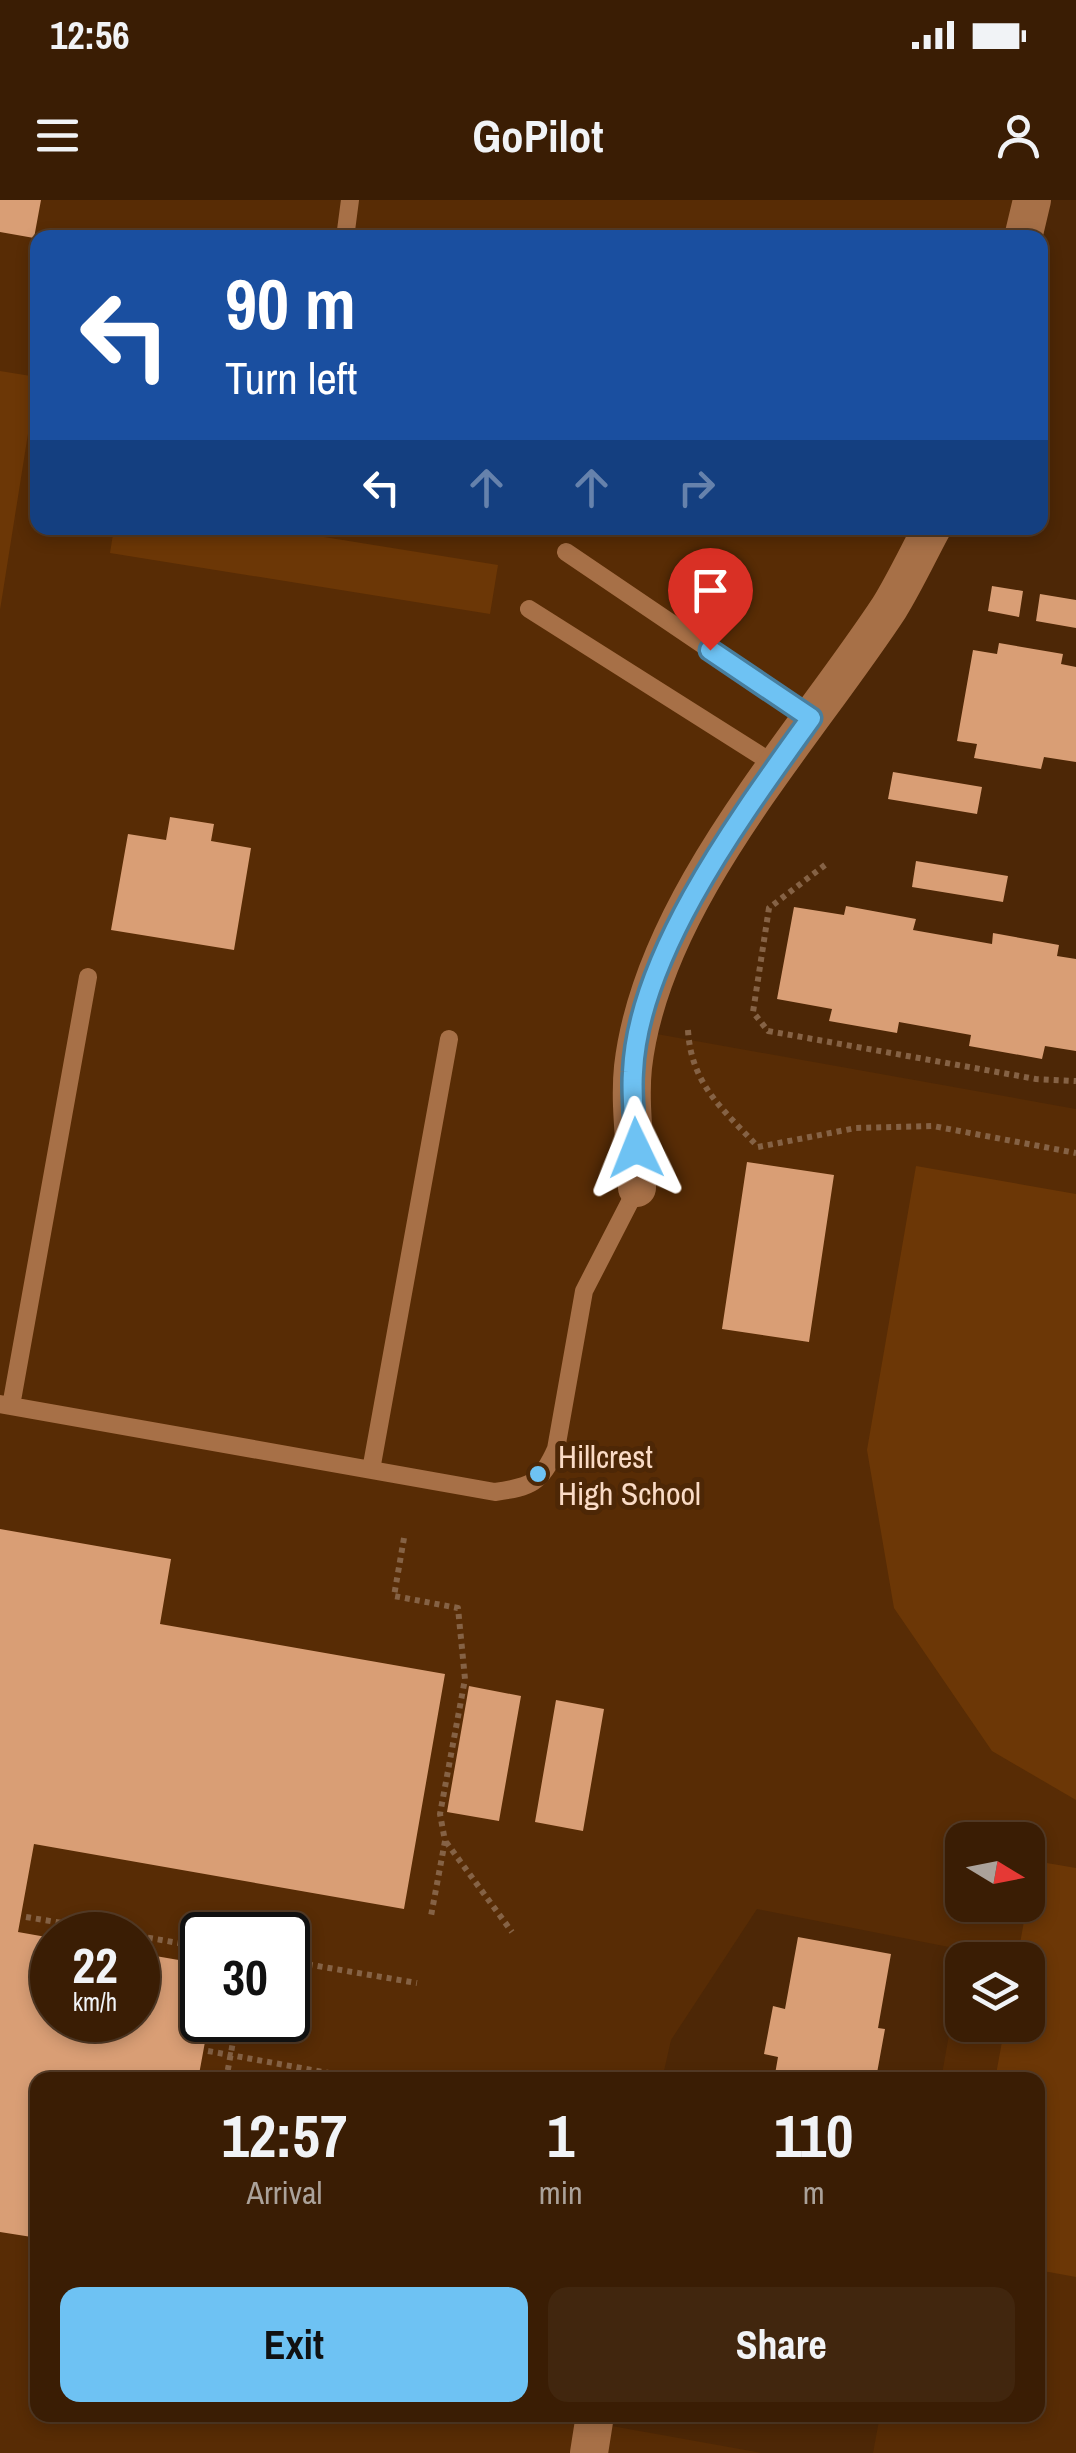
<!DOCTYPE html>
<html lang="en">
<head>
<meta charset="utf-8">
<style>
	body { margin:0; font-family:"Archivo Narrow",sans-serif; background:#41260e; color:#f1f3f6; height:100vh; display:flex; flex-direction:column; font-size:38px; white-space:nowrap }
	* { box-sizing:border-box; margin:0 }
	p { font-size:32px; color:#aba29a }
	.icon { flex:none; width:55px; height:55px; fill:none; stroke:currentColor; stroke-width:2; stroke-linecap:round; stroke-linejoin:round }
	.map { position:relative; flex:1; overflow:hidden }
	.sheet { position:absolute; left:30px; top:1872px; width:1015px; height:350px; display:flex; flex-direction:column; background:#3a1d04; border-radius:20px; box-shadow:0 5px 15px #0003,0 0 0 2px #543b26 }
	.sheet>* { flex:none }
	.top-card { position:absolute; left:30px; top:30px; width:1018px; height:305px; border-radius:20px; box-shadow:0 5px 15px #0003,0 0 0 2px #543b26; background:#1a4fa0; color:#fff; overflow:hidden }
	.needle { width:65px; rotate:100deg }
	.fabs { position:absolute; left:945px; top:1622px; display:grid; gap:20px }
	.fabs a { display:grid; place-items:center; width:100px; height:100px; border-radius:20px; background:#3a1d04; box-shadow:0 5px 15px #0003,0 0 0 2px #543b26; font-size:50px }
	.speed { position:absolute; left:30px; top:1712px; display:flex; gap:20px; font-size:50px; font-weight:700; text-align:center }
	.speed>* { display:grid; place-content:center; width:130px; height:130px; border-radius:50%; background:#3a1d04; box-shadow:0 5px 15px #0003,0 0 0 2px #543b26; line-height:1 }
	.speed small { font-size:25px; font-weight:400 }
	.speed .limit { border:5px solid #111; border-radius:15px; background:#fff; color:#111 }
	.pin { position:absolute; display:grid; place-items:center; width:85px; height:85px; color:#fff; margin:-102px -42px; border-radius:50% 50% 50% 0; rotate:-45deg; box-shadow:0 0 10px #0007 }
	.pin .icon { rotate:45deg }
	.me { position:absolute; width:110px; margin:-55px; rotate:358deg; stroke-linejoin:round; filter:drop-shadow(0 0 8px #0008) }
	.turn { display:flex; align-items:center; gap:35px; height:210px; padding:0 30px; font-size:45px }
	.turn .icon { width:130px; height:130px; stroke-width:2.5 }
	.turn b { display:block; font-size:70px; line-height:85px }
	.lanes { display:flex; align-items:center; height:95px; padding:0 30px; background:#0003; justify-content:center; gap:50px; direction:ltr }
	.lanes .off { opacity:.35 }
	.eta { display:flex; justify-content:space-evenly; align-items:center; height:170px; text-align:center }
	.eta b { font-size:60px; font-weight:800; line-height:70px }
	.action { display:flex; gap:20px; margin-top:auto; padding:20px 30px }
	.action a { flex:1; height:115px; border-radius:20px; background:#6ec2f3; color:#111; font-size:40px; font-weight:800; line-height:115px; text-align:center }
	.action a+a { background:#41260e; color:#f1f3f6 }
	.status { display:flex; justify-content:space-between; align-items:center; height:70px; padding:0 50px; background:#3a1d04; direction:ltr }
	.status svg { height:28px; fill:currentColor }
	header { display:flex; justify-content:space-between; align-items:center; height:130px; padding:0 30px; background:#3a1d04; font-size:45px; font-weight:800 }
	.map>svg:first-child { display:block }
	.built { fill:#582c05; fill-rule:evenodd }
	.green { fill:#6c3706 }
	.building { fill:#d99e75 }
	.lines { fill:none; stroke-linecap:round; stroke-linejoin:round }
	.path { stroke:#856245; stroke-width:6; stroke-dasharray:5 5; stroke-linecap:butt }
	.lane { stroke:#a77047; stroke-width:18 }
	.street { stroke:#a77047; stroke-width:38 }
	.route-casing { stroke:#487e9e; stroke-width:25 }
	.route { stroke:#6ec2f3; stroke-width:18 }
	.poi-dot { fill:#6ec2f3; stroke:#4d2706; stroke-width:4 }
	.labels { text-anchor:middle; dominant-baseline:central; stroke-width:10; stroke-linejoin:round; paint-order:stroke }
	.poi-label { font-size:32px; fill:#fadbc6; stroke:#4d2706; text-anchor:start }
</style>
</head>
<body>
<div class="status"><b>12:56</b><svg viewBox="0 0 49 12"><path d="M0 12V9h3v3zM5 12V6h3v6zM10 12V3h3v9zM15 12V0h3v12zM26 1h20v11H26zM47 4h2v5h-2z"/></svg></div>
<header><svg class="icon" aria-label="menu" viewBox="0 0 24 24"><path d="M4 6h16M4 12h16M4 18h16"/></svg>GoPilot<svg class="icon" aria-label="person" viewBox="0 0 24 24"><circle cx="12" cy="8" r="4"/><path d="M4 21q1-7 8-7t8 7"/></svg></header>
<div class="map">
<svg width="1076" height="2253" viewBox="0 0 1076 2253">
	<rect width="100%" height="100%" fill="#4d2706"/>
	<!-- built -->
	<path class="built" d="M0,0H1025L1023,38H38V328H932L714,656L640,831L1076,909V2253H873L880,2215H1038V1880H941L962,1761V1825H1028V1760H963L964,1750L757,1709L671,1840L662,1880H38V2215H595V2223L762,2253H0ZM962,1640H1028V1705H962ZM52,1735H138V1820H52ZM202,1735H288V1820H202Z"/>
	<!-- green -->
	<path class="green" d="M0,171L37,177L0,410Z
		M114,328H268L498,365L490,414L110,353Z
		M916,966L1076,994V1600L992,1551L894,1408L867,1250Z
		M1035,1661L1076,1668V2077L1038,2070V1880H995L1005,1825H1028V1760H1017Z"/>
	<!-- building -->
	<path class="building" d="M0,0H41L34,38L0,32Z
		M992,386L1023,391L1019,417L988,411Z
		M1040,394L1076,400V428L1036,421Z
		M999,443L1063,454L1061,464L1076,467V562L1044,557L1041,569L974,558L977,544L957,541L973,450L997,454Z
		M893,572L982,587L977,614L888,599Z
		M170,617L214,624L211,641L251,648L234,750L111,730L128,634L166,640Z
		M916,661L1008,676L1003,702L912,687Z
		M846,706L916,719L913,730L992,744L993,733L1059,745L1057,756L1076,759V851L1045,846L1042,859L969,846L971,835L899,822L897,833L829,821L832,809L777,799L794,707L844,715Z
		M747,962L834,975L809,1142L722,1129Z
		M0,1329L171,1359L160,1424L445,1474L404,1709L34,1644L18,1732L52,1738V1820H138V1753L202,1764V1820H209L198,1880H38V2038L0,2032Z
		M469,1486L521,1496L499,1621L447,1612Z
		M556,1500L604,1509L583,1631L535,1622Z
		M798,1737L891,1754L878,1828L885,1829L877,1873L867,1871L865,1880H774L778,1857L764,1854L773,1806L785,1809Z"/>
	<g class="lines">
		<!-- path -->
		<path class="path" d="M825,665L769,708L753,812L768,831L1036,879L1076,881
			M688,830C691,885 724,910 758,947L856,928L933,926L1076,953
			M404,1338L394,1396L458,1408L465,1479L440,1614L445,1641L431,1716
			M446,1642L512,1732
			M26,1717L134,1735
			M138,1736L202,1747
			M288,1761L417,1783
			M208,1851L367,1880
			M226,1880L237,1820"/>
		<!-- lane -->
		<path class="lane" d="M345,38L350,0
			M566,352L811,518
			M529,409L777,566
			M0,1204L495,1292C531,1287 541,1283 556,1249L584,1091L637,988
			M11,1206L88,777
			M371,1270L449,839"/>
		<!-- street -->
		<path class="street" d="M1023,38L1032,0
			M637,988C636,949 629,905 633,867C652,701 800,543 889,408C905,382 918,354 932,328
			M589,2253L595,2215"/>
	</g>
	<g class="lines">
		<defs>
			<path id="route" d="M636,948C635,923 631,897 633,872C638,753 744,612 811,518L710,450"/>
		</defs>
		<!-- route casing -->
		<use href="#route" class="route-casing"/>
		<!-- route -->
		<use href="#route" class="route"/>
	</g>
	<!-- markers -->
	<circle class="poi-dot" cx="538" cy="1274" r="10"/>
	<g class="labels">
		<!-- poi labels -->
		<g class="poi-label">
			<text x="558" y="1256">Hillcrest<tspan x="558" dy="37">High School</tspan></text>
		</g>
	</g>
</svg>
<div class="fabs">
<a><svg class="needle" viewBox="-14 -14 28 28"><path d="M0-13l5 13h-10z" fill="#e53935"/><path d="M0 13l5-13h-10z" fill="#aba29a"/></svg></a>
<a><svg class="icon" aria-label="layers" viewBox="0 0 24 24"><path d="M12 4l9 5-9 5-9-5zM3 14l9 5 9-5"/></svg></a>
</div>
<div class="speed"><div>22<small>km/h</small></div><div class="limit">30</div></div>
<div class="pin" style="left:710px;top:450px;background:#d93025"><svg class="icon" aria-label="arrive" viewBox="0 0 24 24"><path d="M6 21V4h12l-3 4 3 4H6"/></svg></div>
<svg class="me" style="left:636px;top:948px" viewBox="-20 -20 40 40"><path d="M0-17L14 15 0 8-14 15z" fill="#6ec2f3" stroke="#fff" stroke-width="4"/></svg>
<div class="top-card">
<div class="turn"><svg class="icon" aria-label="left" viewBox="0 0 24 24"><path d="M17 20v-9H6M10 6l-5 5 5 5"/></svg><div><b>90 m</b>Turn left</div></div>
<div class="lanes"><svg class="icon" aria-label="left" viewBox="0 0 24 24"><path d="M17 20v-9H6M10 6l-5 5 5 5"/></svg><svg class="icon off" aria-label="ahead" viewBox="0 0 24 24"><path d="M12 20V5M6 11l6-6 6 6"/></svg><svg class="icon off" aria-label="ahead" viewBox="0 0 24 24"><path d="M12 20V5M6 11l6-6 6 6"/></svg><svg class="icon off" aria-label="right" viewBox="0 0 24 24"><path d="M7 20v-9h11M14 6l5 5-5 5"/></svg></div>
</div>
<section class="sheet">
<div class="eta">
<div><b>12:57</b><p>Arrival</p></div>
<div><b>1</b><p>min</p></div>
<div><b>110</b><p>m</p></div>
</div>
<div class="action"><a>Exit</a><a>Share</a></div>
</section>
</div>
</body>
</html>
